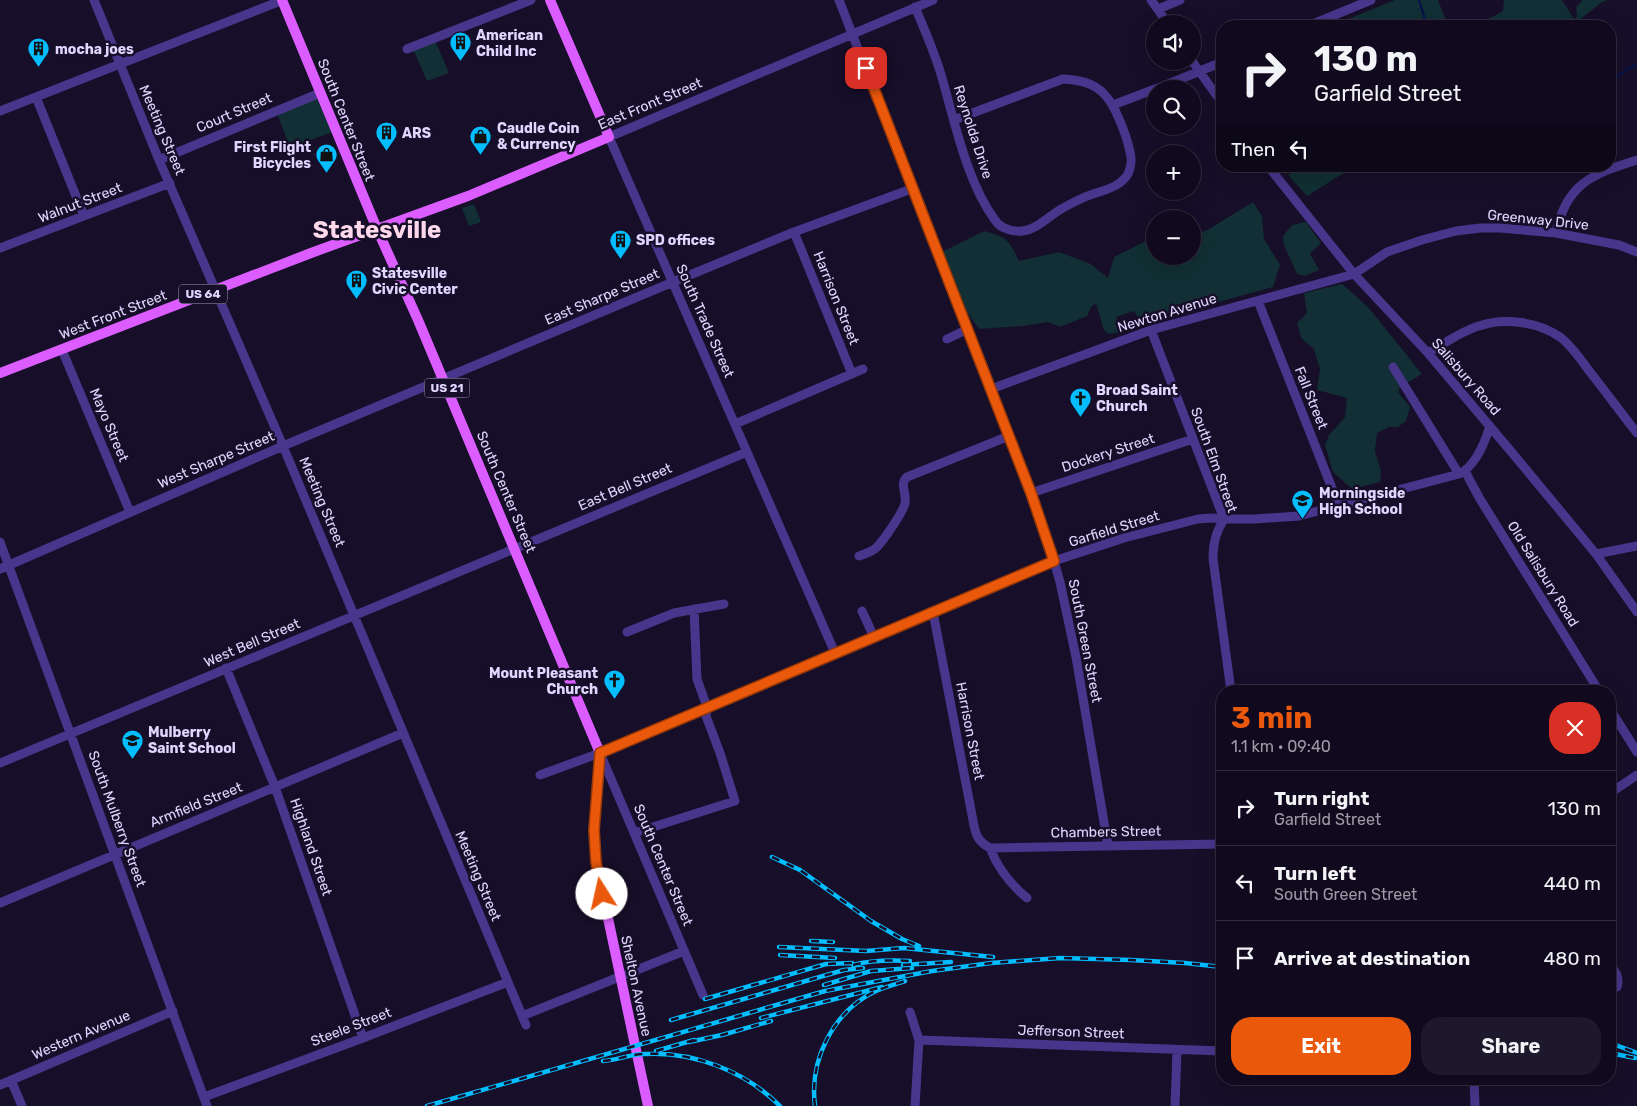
<!DOCTYPE html>
<html lang="en">
<head>
<meta charset="utf-8">
<style>
	body { margin:0; font-family:Rubik,sans-serif; background:#1e182c; color:#f1f3f6; height:100vh; display:flex; flex-direction:column; font-size:19px; white-space:nowrap }
	* { box-sizing:border-box; margin:0 }
	p { font-size:16px; color:#9c9aa4 }
	.icon { flex:none; width:28px; height:28px; fill:none; stroke:currentColor; stroke-width:2; stroke-linecap:round; stroke-linejoin:round }
	.map { position:relative; flex:1; overflow:hidden }
	.drawer { position:absolute; left:1216px; top:685px; width:400px; height:400px; display:flex; flex-direction:column; background:#110a1f; border-radius:20px; box-shadow:0 5px 20px #0002,0 0 0 1px #302b3d }
	.drawer>* { flex:none }
	.hud { position:absolute; left:1216px; top:20px; width:400px; height:152px; border-radius:20px; box-shadow:0 5px 20px #0002,0 0 0 1px #302b3d; background:#110a1f; color:#f1f3f6; overflow:hidden }
	.fabs { position:absolute; left:1146px; top:15px; display:grid; gap:10px }
	.fabs a { display:grid; place-items:center; width:55px; height:55px; border-radius:50%; background:#110a1f; box-shadow:0 5px 20px #0002,0 0 0 1px #302b3d; font-size:25px }
	.pin { position:absolute; display:grid; place-items:center; width:42px; height:42px; color:#fff; margin:-21px; border-radius:10px; box-shadow:0 2px 8px #0006 }
	.me { position:absolute; width:55px; margin:-28px; rotate:350deg; stroke-linejoin:round; filter:drop-shadow(0 0 4px #0008) }
	.turn { display:flex; align-items:center; gap:18px; height:105px; padding:0 15px; font-size:22px }
	.turn .icon { width:65px; height:65px; stroke-width:2.5 }
	.turn b { display:block; font-size:35px; line-height:42px }
	.then { display:flex; align-items:center; height:48px; padding:0 15px; background:#0003; gap:10px; font-size:19px }
	.round { display:grid; place-items:center; flex:none; width:52px; height:52px; border-radius:20px; background:#1e182c }
	.summary { display:flex; align-items:center; justify-content:space-between; height:85px; padding:0 15px }
	h1 { font-size:30px; font-weight:700; line-height:38px; color:#ea580c }
	.action { display:flex; gap:10px; margin-top:auto; padding:10px 15px }
	.action a { flex:1; height:58px; border-radius:20px; background:#ea580c; color:#fff; font-size:20px; font-weight:700; line-height:58px; text-align:center }
	.action a+a { background:#1e182c; color:#f1f3f6 }
	ul { padding:0; list-style:none }
	li { display:flex; align-items:center; gap:15px; height:75px; padding:0 15px; border-top:1px solid #302b3d }
	li div { flex:1 }
	li b { display:block; font-size:19px }
	li em { font-style:normal }
	.map>svg:first-child { display:block }
	.green { fill:#112f34 }
	.lines { fill:none; stroke-linecap:round; stroke-linejoin:round }
	.stream { stroke:#07144a; stroke-width:2.5 }
	.minor { stroke:#47368b; stroke-width:9 }
	.major { stroke:#dc5dff; stroke-width:10 }
	.rail-casing { stroke:#02bdff; stroke-width:4.5 }
	.rail { stroke:#170e29; stroke-width:2.5; stroke-dasharray:8; stroke-linecap:butt }
	.route-casing { stroke:#983908; stroke-width:12 }
	.route { stroke:#ea580c; stroke-width:9 }
	.labels { text-anchor:middle; dominant-baseline:central; stroke-width:5; stroke-linejoin:round; paint-order:stroke }
	.shield { fill:#170e29; stroke:#a49abf; stroke-width:1 }
	.shield-label { font-size:12px; font-weight:bold; fill:#e1d6ff }
	.poi-label { font-size:14px; font-weight:bold; fill:#e1d6ff; stroke:#170e29; text-anchor:start }
	.street-label { font-size:14px; fill:#e1d6ff; stroke:#170e29 }
	.town-label { font-size:24px; font-weight:bold; fill:#ffd8eb; stroke:#170e29 }
</style>
</head>
<body>
<div class="map">
<svg width="1637" height="1106" viewBox="0 0 1637 1106">
	<rect width="100%" height="100%" fill="#170e29"/>
	<!-- green -->
	<path class="green" d="M1395,0H1438L1448,26H1331Z
		M1504,0H1562L1574,19L1577,17L1576,7L1583,0H1608L1602,2L1572,26H1476L1503,11Z
		M434,38L449,73L427,81L412,47Z
		M320,93L336,131L290,147L276,111Z
		M1305,166H1355L1307,196L1288,175Z
		M1253,202L1262,216L1264,239L1280,265L1273,287L1142,323L1134,311L1116,317L1121,332L1109,334L1104,330L1096,303L1091,307L1087,316L1060,327L1048,322L1023,326L979,329L967,312L942,252L984,231C1007,237 1009,240 1019,261L1059,252L1091,264L1108,278L1114,257L1152,238H1155V256H1192L1193,233L1206,231Z
		M474,204L481,222L469,226L462,208Z
		M1306,222L1321,243L1310,254L1319,270L1305,276L1297,274L1284,245L1283,236L1292,225Z
		M1342,284L1368,307L1422,374L1400,387L1398,392L1410,407L1406,421L1398,427H1389L1377,433L1375,451L1381,471L1380,482L1352,489L1333,472L1325,445L1329,435L1345,417L1347,398L1317,390L1320,369L1314,349L1301,338L1297,323L1307,313L1304,293Z"/>
	<g class="lines">
		<!-- stream -->
		<path class="stream" d="M1419,0L1427,26
			M1610,81L1633,66H1637"/>
		<!-- minor -->
		<path class="minor" d="M94,0L159,160L283,446L526,1025
			M839,0L1031,493L1054,561L1060,582L1076,657L1108,846
			M1151,0L1168,24
			M915,7C924,28 933,49 940,71C954,118 966,181 995,220C1000,228 1012,232 1022,231C1035,230 1047,218 1058,211C1066,206 1076,201 1085,197C1099,191 1119,189 1128,174C1131,168 1132,159 1130,152C1127,137 1115,104 1104,94C1093,82 1078,80 1063,79L954,120
			M1158,9L1180,0
			M1308,26L1371,0
			M407,49L531,0
			M1192,61L1222,103
			M1156,89L1222,62
			M36,97L84,216
			M1113,105L1155,89
			M0,111L283,0
			M159,160L320,93
			M1268,166L1354,274L1428,353L1514,455L1596,554L1637,612
			M794,232L852,374
			M1556,233C1566,184 1592,174 1637,160
			M0,248L170,183
			M1258,301L1339,506
			M1151,330L1224,519C1216,532 1213,543 1213,559L1231,691
			M947,339L968,329
			M62,350L130,512
			M1428,353C1444,344 1461,331 1479,326C1504,317 1538,322 1560,337C1572,346 1581,360 1590,372C1606,392 1621,413 1637,433
			M1393,367L1459,474
			M991,389L1151,330L1354,274L1387,252L1422,240L1456,231L1480,228H1500L1556,233L1619,245L1637,252
			M735,424L863,369
			M1465,471L1480,499L1599,691
			M1031,493L1193,439
			M0,542L207,1106
			M1596,554L1637,546
			M859,556C865,554 872,552 877,547C883,541 904,511 905,503C907,493 899,484 907,477L1009,436
			M0,569L283,446L673,282L794,232L914,188
			M862,611L874,637
			M933,612L972,815C975,831 975,840 990,848L1222,844
			M627,632L674,613L724,604
			M835,653L609,137L933,0
			M226,668L275,787L363,1038
			M1610,709L1637,752
			M600,753L703,995
			M0,763L747,452
			M540,775L600,753L1054,561L1124,538L1198,519L1211,518L1224,519H1255L1299,516L1459,474C1476,466 1485,442 1490,426
			M1610,793L1637,775
			M634,833L735,801L720,753L706,716L707,707L697,679L694,609
			M990,848C998,869 1010,884 1027,898
			M0,903L403,733
			M1610,965C1616,972 1620,978 1617,987L1610,988
			M910,1012L919,1040L915,1106
			M522,1016L684,951
			M919,1040L1222,1051
			M1474,1079L1475,1106
			M11,1080L22,1106
			M0,1085L173,1011
			M204,1097L363,1038L508,982
			M1175,1106L1177,1050"/>
		<!-- major -->
		<path class="major" d="M282,0L377,229L418,320L600,753L594,830L596,862L648,1106
			M0,373L311,253L468,196L609,137L550,0"/>
		<defs>
			<path id="rail" d="M772,857L800,870L871,921L902,939L919,946
				M811,941L833,942
				M779,947L866,951L904,948L993,957
				M780,955L835,958
				M853,965C871,960 892,960 910,961
				M903,965L951,962
				M824,985L871,971L912,968
				M705,999L826,964L852,963
				M761,1018L882,987
				M671,1020L844,970L863,968
				M689,1042L722,1035L771,1021
				M1610,1043L1637,1053
				M656,1051L694,1040
				M1610,1053L1635,1058
				M603,1061C617,1060 632,1054 644,1054C693,1051 745,1071 780,1106
				M427,1106L825,991L932,971L991,963L1060,958L1131,960L1185,963L1222,967
				M815,1106C809,1060 833,1011 876,991C885,987 896,984 905,981"/>
		</defs>
		<!-- rail casing -->
		<use href="#rail" class="rail-casing"/>
		<!-- rail -->
		<use href="#rail" class="rail"/>
	</g>
	<g class="lines">
		<defs>
			<path id="route" d="M602,894L596,862L594,830L600,753L1054,561L1031,493L866,68"/>
		</defs>
		<!-- route casing -->
		<use href="#route" class="route-casing"/>
		<!-- route -->
		<use href="#route" class="route"/>
	</g>
	<!-- icons -->
	<defs>
		<symbol id="building-pin" viewBox="-11 -11 22 30"><path d="M0 17L-7.5 6A9.5 9.5 0 1 1 7.5 6Z" fill="#02bdff" stroke="#170e29"/><path d="M-4-6H4V6H1V3H-1V6H-4ZM-2.5-4.3h1.7v1.8h-1.7ZM.8-4.3h1.7v1.8H.8ZM-2.5-1h1.7V.8h-1.7ZM.8-1h1.7V.8H.8Z" fill="#111"/></symbol>
		<symbol id="shop-pin" viewBox="-11 -11 22 30"><path d="M0 17L-7.5 6A9.5 9.5 0 1 1 7.5 6Z" fill="#02bdff" stroke="#170e29"/><path d="M-5-2.5h2.3a2.7 3.5 0 0 1 5.4 0H5L5.5 6h-11ZM-1.5-2.5h3a1.5 2.3 0 0 0-3 0Z" fill="#111"/></symbol>
		<symbol id="church-pin" viewBox="-11 -11 22 30"><path d="M0 17L-7.5 6A9.5 9.5 0 1 1 7.5 6Z" fill="#02bdff" stroke="#170e29"/><path d="M-1.2-6h2.4v3.5h3.3v2.4h-3.3V6h-2.4V-.1h-3.3v-2.4h3.3Z" fill="#111"/></symbol>
		<symbol id="school-pin" viewBox="-11 -11 22 30"><path d="M0 17L-7.5 6A9.5 9.5 0 1 1 7.5 6Z" fill="#02bdff" stroke="#170e29"/><path d="M0-5L7-2L0 1L-7-2ZM-4 1L0 2.5L4 1V4Q0 6-4 4Z" fill="#111"/></symbol>
	</defs>
	<g fill-rule="evenodd">
		<use href="#building-pin" x="448" y="30" width="25" height="34"/>
		<use href="#building-pin" x="26" y="36" width="25" height="34"/>
		<use href="#building-pin" x="374" y="120" width="25" height="34"/>
		<use href="#shop-pin" x="468" y="124" width="25" height="34"/>
		<use href="#shop-pin" x="314" y="142" width="25" height="34"/>
		<use href="#building-pin" x="608" y="228" width="25" height="34"/>
		<use href="#building-pin" x="344" y="268" width="25" height="34"/>
		<use href="#church-pin" x="1068" y="386" width="25" height="34"/>
		<use href="#school-pin" x="1290" y="488" width="25" height="34"/>
		<use href="#church-pin" x="602" y="668" width="25" height="34"/>
		<use href="#school-pin" x="120" y="728" width="25" height="34"/>
	</g>
	<g class="labels">
		<!-- shield labels -->
		<g class="shield">
			<rect x="179" y="284.5" width="48" height="19" rx="4"/>
			<rect x="424.5" y="378.5" width="45" height="19" rx="4"/>
		</g>
		<g class="shield-label">
			<text x="203" y="294">US 64</text>
			<text x="447" y="388">US 21</text>
		</g>
		<!-- poi labels -->
		<g class="poi-label">
			<text x="476" y="35">American<tspan x="476" dy="16">Child Inc</tspan></text>
			<text x="55" y="49">mocha joes</text>
			<text x="497" y="128">Caudle Coin<tspan x="497" dy="16">&amp; Currency</tspan></text>
			<text x="402" y="133">ARS</text>
			<text x="311" y="147" text-anchor="end">First Flight<tspan x="311" dy="16">Bicycles</tspan></text>
			<text x="636" y="240">SPD offices</text>
			<text x="372" y="273">Statesville<tspan x="372" dy="16">Civic Center</tspan></text>
			<text x="1096" y="390">Broad Saint<tspan x="1096" dy="16">Church</tspan></text>
			<text x="1319" y="493">Morningside<tspan x="1319" dy="16">High School</tspan></text>
			<text x="598" y="673" text-anchor="end">Mount Pleasant<tspan x="598" dy="16">Church</tspan></text>
			<text x="148" y="732">Mulberry<tspan x="148" dy="16">Saint School</tspan></text>
		</g>
		<!-- street labels -->
		<g class="street-label">
			<text transform="translate(650 104) rotate(-23)">East Front Street</text>
			<text transform="translate(234 113) rotate(-23)">Court Street</text>
			<text transform="translate(346 120) rotate(68)">South Center Street</text>
			<text transform="translate(162 130) rotate(67)">Meeting Street</text>
			<text transform="translate(973 132) rotate(72)">Reynolda Drive</text>
			<text transform="translate(80 203) rotate(-21)">Walnut Street</text>
			<text transform="translate(1538 220) rotate(6)">Greenway Drive</text>
			<text transform="translate(602 297) rotate(-23)">East Sharpe Street</text>
			<text transform="translate(836 298) rotate(68)">Harrison Street</text>
			<text transform="translate(1167 313) rotate(-17)">Newton Avenue</text>
			<text transform="translate(113 315) rotate(-21)">West Front Street</text>
			<text transform="translate(705 321) rotate(66)">South Trade Street</text>
			<text transform="translate(1466 377) rotate(49)">Salisbury Road</text>
			<text transform="translate(1311 398) rotate(68)">Fall Street</text>
			<text transform="translate(109 425) rotate(67)">Mayo Street</text>
			<text transform="translate(1108 453) rotate(-18)">Dockery Street</text>
			<text transform="translate(216 460) rotate(-23)">West Sharpe Street</text>
			<text transform="translate(1214 460) rotate(70)">South Elm Street</text>
			<text transform="translate(625 487) rotate(-23)">East Bell Street</text>
			<text transform="translate(506 492) rotate(67)">South Center Street</text>
			<text transform="translate(322 502) rotate(67)">Meeting Street</text>
			<text transform="translate(1114 529) rotate(-17)">Garfield Street</text>
			<text transform="translate(1543 574) rotate(58)">Old Salisbury Road</text>
			<text transform="translate(1085 641) rotate(79)">South Green Street</text>
			<text transform="translate(252 643) rotate(-23)">West Bell Street</text>
			<text transform="translate(970 731) rotate(79)">Harrison Street</text>
			<text transform="translate(196 805) rotate(-22)">Armfield Street</text>
			<text transform="translate(117 819) rotate(70)">South Mulberry Street</text>
			<text transform="translate(1106 832) rotate(-1)">Chambers Street</text>
			<text transform="translate(311 847) rotate(71)">Highland Street</text>
			<text transform="translate(663 865) rotate(67)">South Center Street</text>
			<text transform="translate(478 876) rotate(67)">Meeting Street</text>
			<text transform="translate(636 986) rotate(78)">Shelton Avenue</text>
			<text transform="translate(351 1027) rotate(-21)">Steele Street</text>
			<text transform="translate(1071 1032) rotate(2)">Jefferson Street</text>
			<text transform="translate(81 1035) rotate(-23)">Western Avenue</text>
		</g>
		<!-- town labels -->
		<g class="town-label">
			<text x="377" y="230">Statesville</text>
		</g>
	</g>
</svg>
<div class="fabs">
<a><svg class="icon" aria-label="sound" viewBox="0 0 24 24"><path d="M4 9h4l5-4v14l-5-4H4zM17 9q2 3 0 6"/></svg></a>
<a><svg class="icon" aria-label="search" viewBox="0 0 24 24"><circle cx="10" cy="10" r="6"/><path d="M15 15l6 6"/></svg></a>
<a>+</a>
<a>−</a>
</div>
<div class="pin" style="left:866px;top:68px;background:#d93025"><svg class="icon" aria-label="arrive" viewBox="0 0 24 24"><path d="M6 21V4h12l-3 4 3 4H6"/></svg></div>
<svg class="me" style="left:602px;top:894px" viewBox="-20 -20 40 40"><circle r="19" fill="#fff"/><path d="M0-13L10 11 0 6-10 11z" fill="#ea580c"/></svg>
<div class="hud">
<div class="turn"><svg class="icon" aria-label="right" viewBox="0 0 24 24"><path d="M7 20v-9h11M14 6l5 5-5 5"/></svg><div><b>130 m</b>Garfield Street</div></div>
<div class="then">Then<svg class="icon" aria-label="left" viewBox="0 0 24 24"><path d="M17 20v-9H6M10 6l-5 5 5 5"/></svg></div>
</div>
<section class="drawer">
<div class="summary"><div><h1>3 min</h1><p>1.1 km · 09:40</p></div><a class="round" style="background:#d93025;color:#fff"><svg class="icon" aria-label="close" viewBox="0 0 24 24"><path d="M6 6l12 12M18 6L6 18"/></svg></a></div>
<ul>
<li><svg class="icon" aria-label="right" viewBox="0 0 24 24"><path d="M7 20v-9h11M14 6l5 5-5 5"/></svg><div><b>Turn right</b><p>Garfield Street</p></div><em>130 m</em></li>
<li><svg class="icon" aria-label="left" viewBox="0 0 24 24"><path d="M17 20v-9H6M10 6l-5 5 5 5"/></svg><div><b>Turn left</b><p>South Green Street</p></div><em>440 m</em></li>
<li><svg class="icon" aria-label="arrive" viewBox="0 0 24 24"><path d="M6 21V4h12l-3 4 3 4H6"/></svg><div><b>Arrive at destination</b></div><em>480 m</em></li>
</ul>
<div class="action"><a>Exit</a><a>Share</a></div>
</section>
</div>
</body>
</html>
